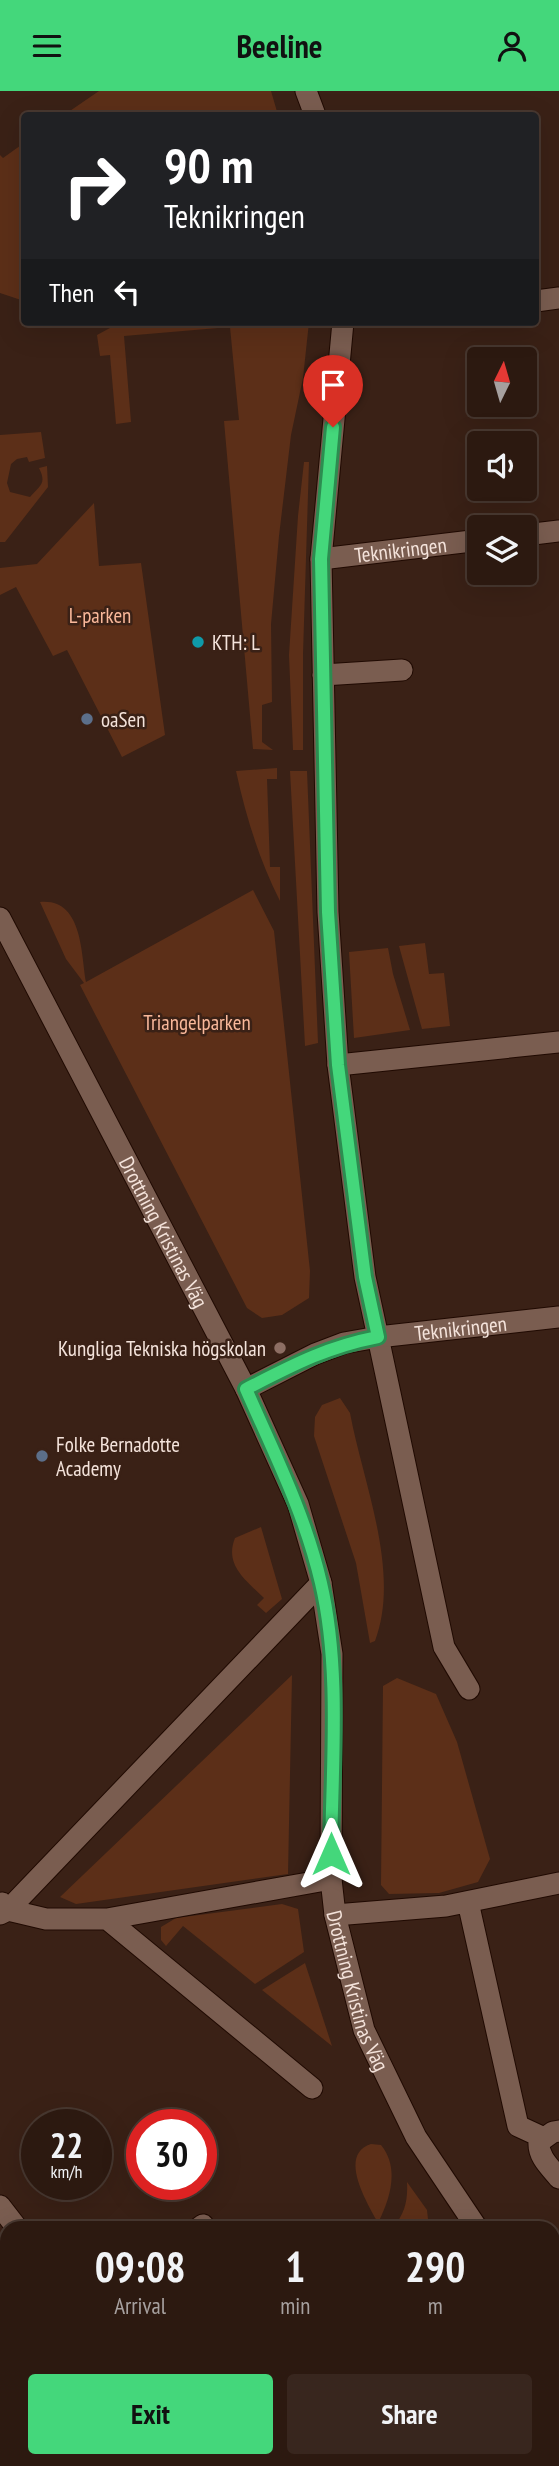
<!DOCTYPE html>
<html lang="en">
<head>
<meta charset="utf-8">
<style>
	body { margin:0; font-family:"PT Sans Narrow",sans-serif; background:#38261e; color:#f1f3f6; height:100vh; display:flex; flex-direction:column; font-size:26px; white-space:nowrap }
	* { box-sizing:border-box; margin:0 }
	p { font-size:23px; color:#a6a09f }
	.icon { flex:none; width:38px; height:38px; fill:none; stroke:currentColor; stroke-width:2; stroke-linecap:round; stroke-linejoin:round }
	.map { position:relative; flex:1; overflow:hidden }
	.details { position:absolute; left:0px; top:2130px; width:560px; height:247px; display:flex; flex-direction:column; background:#2c1910; border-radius:21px 21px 0 0; box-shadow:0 7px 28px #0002,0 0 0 2px #483830 }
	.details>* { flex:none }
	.top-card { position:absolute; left:21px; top:21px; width:518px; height:214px; border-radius:7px; box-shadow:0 7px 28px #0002,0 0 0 2px #483830; background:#202124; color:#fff; overflow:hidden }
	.needle { width:46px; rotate:5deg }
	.fabs { position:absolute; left:467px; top:256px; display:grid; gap:14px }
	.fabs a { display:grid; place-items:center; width:70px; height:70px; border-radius:7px; background:#2c1910; box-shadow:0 7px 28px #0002,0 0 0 2px #483830; font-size:35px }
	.speed { position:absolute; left:21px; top:2018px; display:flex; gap:14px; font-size:35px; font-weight:700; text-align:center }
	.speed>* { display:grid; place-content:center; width:91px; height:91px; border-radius:50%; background:#2c1910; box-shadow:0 7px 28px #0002,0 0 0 2px #483830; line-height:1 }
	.speed small { font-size:18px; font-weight:400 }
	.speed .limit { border:10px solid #d22; background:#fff; color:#111 }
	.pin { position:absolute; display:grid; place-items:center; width:60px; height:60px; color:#fff; margin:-72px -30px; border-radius:50% 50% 50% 0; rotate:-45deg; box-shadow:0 0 7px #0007 }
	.pin .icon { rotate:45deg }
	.me { position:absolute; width:77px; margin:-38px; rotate:0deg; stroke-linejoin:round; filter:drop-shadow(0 0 5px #0008) }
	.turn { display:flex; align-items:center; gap:24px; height:147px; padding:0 28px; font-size:32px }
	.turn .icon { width:91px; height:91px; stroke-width:2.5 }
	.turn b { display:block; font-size:49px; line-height:60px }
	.then { display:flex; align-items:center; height:66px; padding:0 28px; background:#0003; gap:14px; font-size:26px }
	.eta { display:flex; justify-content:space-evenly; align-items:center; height:119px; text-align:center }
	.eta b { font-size:42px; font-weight:700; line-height:49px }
	.primary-button { display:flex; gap:14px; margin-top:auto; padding:14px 28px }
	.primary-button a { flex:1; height:80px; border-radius:7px; background:#44d77b; color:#111; font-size:28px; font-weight:700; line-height:80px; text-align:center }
	.primary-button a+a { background:#38261e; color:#f1f3f6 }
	header { display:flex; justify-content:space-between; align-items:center; height:91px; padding:0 28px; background:#44d77b; color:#111; font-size:32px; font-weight:700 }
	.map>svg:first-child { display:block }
	.green { fill:#5c2f18 }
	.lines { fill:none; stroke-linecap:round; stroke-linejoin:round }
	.lane-casing { stroke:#200a02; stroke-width:23 }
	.street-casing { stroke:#200a02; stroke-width:23 }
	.lane { stroke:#7a5d50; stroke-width:21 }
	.street { stroke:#7a5d50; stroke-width:21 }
	.rail-casing { stroke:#dfcdc5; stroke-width:8 }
	.rail { stroke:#3a2116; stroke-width:5; stroke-dasharray:16; stroke-linecap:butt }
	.route-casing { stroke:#2c8c50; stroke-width:18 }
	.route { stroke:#44d77b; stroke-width:12 }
	.culture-dot { fill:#0f9aa8; stroke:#3a2116; stroke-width:2.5 }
	.service-dot { fill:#5c6f8a; stroke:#3a2116; stroke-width:2.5 }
	.education-dot { fill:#8d6e63; stroke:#3a2116; stroke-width:2.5 }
	.labels { text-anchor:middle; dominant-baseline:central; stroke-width:5; stroke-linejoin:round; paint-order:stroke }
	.street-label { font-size:21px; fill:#f4e3db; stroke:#3a2116 }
	.park-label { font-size:21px; fill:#f9b89a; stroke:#3a2116 }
	.poi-label { font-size:21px; fill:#f4e3db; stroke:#3a2116; text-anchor:start }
</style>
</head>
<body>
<header><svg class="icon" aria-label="menu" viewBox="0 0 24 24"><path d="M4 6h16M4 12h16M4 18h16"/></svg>Beeline<svg class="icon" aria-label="person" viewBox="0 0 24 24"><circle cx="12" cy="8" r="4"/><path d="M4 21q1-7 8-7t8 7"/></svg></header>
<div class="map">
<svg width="559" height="2375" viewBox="0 0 559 2375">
	<rect width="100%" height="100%" fill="#3a2116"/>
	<!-- green -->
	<path class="green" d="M99,0H271L278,24H64Z
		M24,52V210L0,202V64L3,67Z
		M121,231H309L303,287L291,344L279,445L271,533L272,611L262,614V651L273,659L253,658L224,330L239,329L230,236L124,245L131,331L116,333L110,264L100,265L97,244Z
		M41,341L45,367L29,371L27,366L17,368L11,373L7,392L10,401L30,406C40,394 47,393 39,377L47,375L48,396L5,451H0V344Z
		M304,371H309L303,563V659H293L289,564L298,425Z
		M94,412L99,475L141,472L165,644L122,666L67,559L53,565L16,496L0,504V477L37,473Z
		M277,677V688H267L270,776H280V810C259,768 246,726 236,680Z
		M290,680H307L318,952L305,955Z
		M253,799L274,840L310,1180L309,1207L282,1224L262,1227L247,1217L80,894L84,892L66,868L40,811C83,807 81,863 86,891Z
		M425,852L429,883L444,882L450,935L422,938L399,855Z
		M388,857L393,883L410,939L354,947L349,861Z
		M340,1307L350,1322C363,1392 401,1481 375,1550L370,1552L356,1472L314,1345L315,1326L322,1314Z
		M261,1436L282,1508L266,1522L257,1514L264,1507C246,1489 224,1474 235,1447Z
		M292,1584L288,1783L76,1813L60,1806Z
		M397,1587L436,1603L457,1651L490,1768L478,1791L439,1802L389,1803L381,1794L383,1595Z
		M282,1813L298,1818L304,1861L255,1893L183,1835L166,1855L161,1849V1836L176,1827Z
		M305,1872L332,1955L262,1899Z
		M371,2053L381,2054C400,2077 390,2108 378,2132C368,2113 337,2064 371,2053Z
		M407,2091L427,2119L428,2128L419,2137H393C405,2122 408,2110 407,2091Z"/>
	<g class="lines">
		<defs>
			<path id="lane" d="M536,210L559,207
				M323,584L402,579
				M338,974L559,951
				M378,1246L444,1556L469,1598
				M468,1811L518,2035L544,2047
				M2,1812L8,1819L46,1828H107L331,1788
				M0,1823L8,1819L321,1492
				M335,1824L446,1815L559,1792
				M107,1828L312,1997
				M559,2040L553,2041L539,2051C538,2066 550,2076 559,2087
				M0,2115L17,2137
				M199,2137L203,2134
				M553,2225L559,2219"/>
			<g id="street">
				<path d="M306,0L315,24"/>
				<path d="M343,231L321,468L328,821L338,974L365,1186L378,1246"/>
				<path d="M525,444L559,440"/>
				<path id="s1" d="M321,468L480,449"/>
				<path id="s2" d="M0,827L246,1298L298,1413L321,1492L332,1563L331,1788L335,1824L364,1939L416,2046L477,2137"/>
				<path id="s3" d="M246,1298L315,1263L344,1252L378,1246L559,1226"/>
				<path d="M553,2253L559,2263"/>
			</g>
		</defs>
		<!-- lane casing -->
		<use href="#lane" class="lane-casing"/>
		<!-- street casing -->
		<use href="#street" class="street-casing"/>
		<!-- lane -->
		<use href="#lane" class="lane"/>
		<!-- street -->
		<use href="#street" class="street"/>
		<defs>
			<path id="rail" d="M0,2365L7,2375"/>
		</defs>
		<!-- rail casing -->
		<use href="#rail" class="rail-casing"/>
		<!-- rail -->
		<use href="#rail" class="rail"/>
	</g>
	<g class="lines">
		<defs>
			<path id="route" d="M331,1763C332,1675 341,1577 321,1492C305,1423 274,1362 246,1298C291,1275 326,1256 378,1246L365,1186L338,974L328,821L321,468L333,336"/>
		</defs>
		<!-- route casing -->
		<use href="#route" class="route-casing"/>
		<!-- route -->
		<use href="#route" class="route"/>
	</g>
	<!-- markers -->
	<circle class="culture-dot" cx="198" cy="551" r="7"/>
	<g class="service-dot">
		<circle cx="87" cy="628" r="7"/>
		<circle cx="42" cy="1365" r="7"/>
	</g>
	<circle class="education-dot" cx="280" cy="1257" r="7"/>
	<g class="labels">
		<!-- street labels -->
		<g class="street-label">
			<text stroke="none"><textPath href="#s1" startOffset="80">Teknikringen</textPath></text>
			<text stroke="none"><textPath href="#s2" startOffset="354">Drottning Kristinas Väg</textPath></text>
			<text stroke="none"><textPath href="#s3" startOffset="226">Teknikringen</textPath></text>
			<text stroke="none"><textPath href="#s2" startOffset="1152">Drottning Kristinas Väg</textPath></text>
		</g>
		<!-- park labels -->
		<g class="park-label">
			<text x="100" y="524">L-parken</text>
			<text x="197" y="931">Triangelparken</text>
		</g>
		<!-- poi labels -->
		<g class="poi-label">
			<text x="212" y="551">KTH: L</text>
			<text x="101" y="628">oaSen</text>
			<text x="266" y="1257" text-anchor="end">Kungliga Tekniska högskolan</text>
			<text x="56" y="1353">Folke Bernadotte<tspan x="56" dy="24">Academy</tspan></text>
		</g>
	</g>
</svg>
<div class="fabs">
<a><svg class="needle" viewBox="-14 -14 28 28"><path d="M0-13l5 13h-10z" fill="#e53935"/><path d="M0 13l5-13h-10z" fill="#a6a09f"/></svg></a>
<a><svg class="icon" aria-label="sound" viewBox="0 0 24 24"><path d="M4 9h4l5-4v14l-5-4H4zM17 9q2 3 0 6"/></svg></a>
<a><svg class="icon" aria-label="layers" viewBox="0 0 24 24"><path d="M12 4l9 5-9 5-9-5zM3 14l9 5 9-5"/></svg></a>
</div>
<div class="speed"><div>22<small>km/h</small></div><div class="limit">30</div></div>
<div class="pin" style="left:333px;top:336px;background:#d93025"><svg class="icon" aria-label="arrive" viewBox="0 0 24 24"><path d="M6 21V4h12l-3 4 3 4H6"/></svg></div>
<svg class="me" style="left:331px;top:1763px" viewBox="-20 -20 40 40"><path d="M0-17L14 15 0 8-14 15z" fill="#44d77b" stroke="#fff" stroke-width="4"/></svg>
<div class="top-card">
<div class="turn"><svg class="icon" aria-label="right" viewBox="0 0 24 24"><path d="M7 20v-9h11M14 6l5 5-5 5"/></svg><div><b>90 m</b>Teknikringen</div></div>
<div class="then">Then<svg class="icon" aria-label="left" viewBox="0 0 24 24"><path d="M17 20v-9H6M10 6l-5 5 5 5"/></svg></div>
</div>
<section class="details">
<div class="eta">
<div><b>09:08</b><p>Arrival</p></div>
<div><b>1</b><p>min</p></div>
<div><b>290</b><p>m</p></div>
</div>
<div class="primary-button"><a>Exit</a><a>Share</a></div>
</section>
</div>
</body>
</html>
